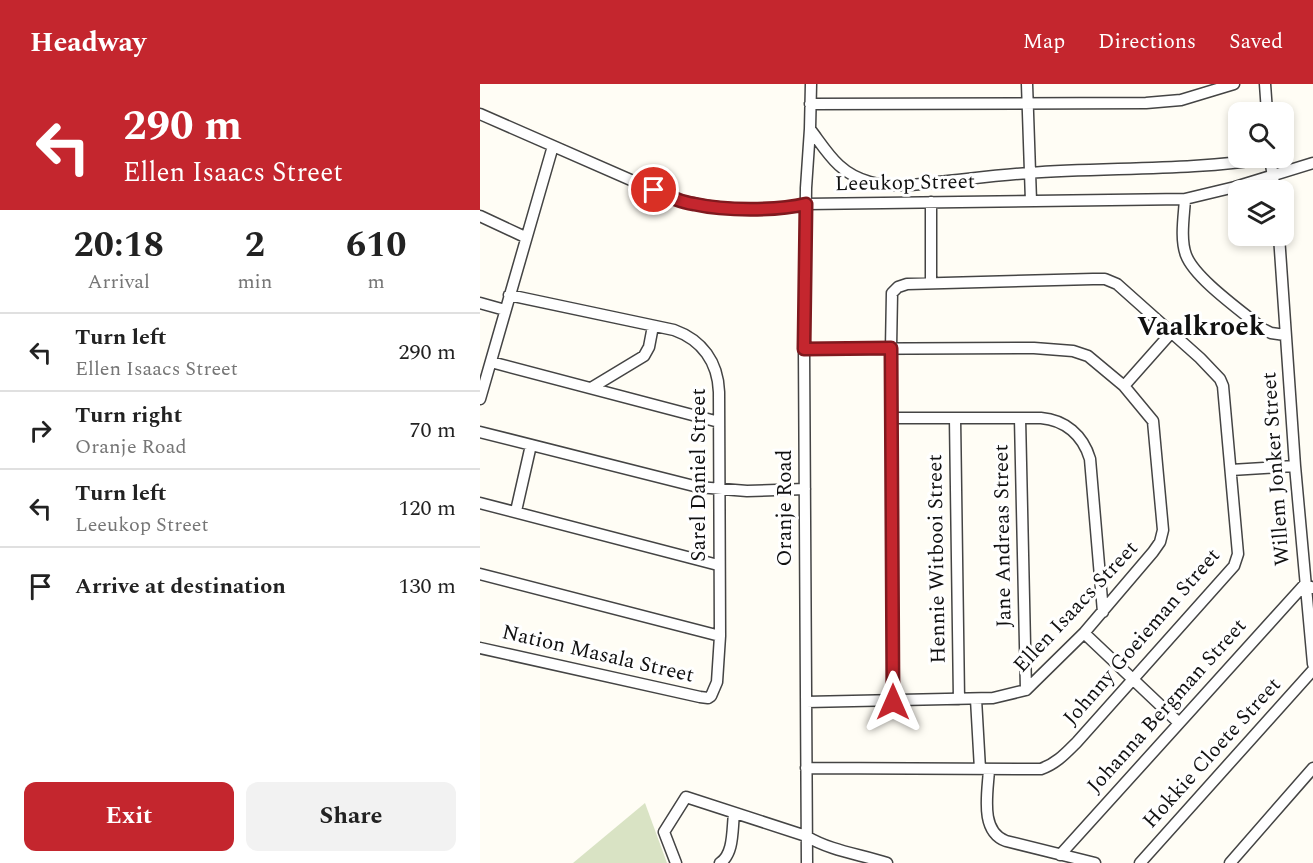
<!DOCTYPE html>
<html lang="en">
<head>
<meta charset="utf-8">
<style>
	body { margin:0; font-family:Spectral,serif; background:#f2f2f2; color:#222; height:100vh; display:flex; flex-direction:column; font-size:22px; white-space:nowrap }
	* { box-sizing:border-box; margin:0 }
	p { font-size:20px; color:#767676 }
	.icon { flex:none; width:33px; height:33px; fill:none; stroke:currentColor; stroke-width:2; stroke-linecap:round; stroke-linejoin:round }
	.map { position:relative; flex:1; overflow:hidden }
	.panel { display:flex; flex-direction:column; background:#fff; width:480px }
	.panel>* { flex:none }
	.guide { background:#c4262e; color:#fff; overflow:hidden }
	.controls { position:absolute; left:748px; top:18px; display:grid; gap:12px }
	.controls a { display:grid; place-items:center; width:66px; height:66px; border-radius:12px; background:#fff; box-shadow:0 3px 9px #0003; font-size:30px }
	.pin { position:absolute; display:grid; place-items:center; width:51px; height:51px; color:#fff; margin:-26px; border:3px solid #fff; border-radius:50%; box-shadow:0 2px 6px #0007 }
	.me { position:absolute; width:66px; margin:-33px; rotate:0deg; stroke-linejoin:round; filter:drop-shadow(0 0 4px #0008) }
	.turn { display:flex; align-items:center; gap:21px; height:126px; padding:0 24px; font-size:27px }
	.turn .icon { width:78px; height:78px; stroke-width:2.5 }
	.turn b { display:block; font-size:42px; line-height:51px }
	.eta { display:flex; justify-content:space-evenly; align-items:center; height:102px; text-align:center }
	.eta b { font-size:36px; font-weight:700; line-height:42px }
	.primary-button { display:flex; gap:12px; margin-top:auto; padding:12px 24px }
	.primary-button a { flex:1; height:69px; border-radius:12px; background:#c4262e; color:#fff; font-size:24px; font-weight:700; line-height:69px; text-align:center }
	.primary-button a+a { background:#f2f2f2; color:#222 }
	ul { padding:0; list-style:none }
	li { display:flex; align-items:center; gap:18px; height:78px; padding:0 24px; border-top:2px solid #e0e0e0 }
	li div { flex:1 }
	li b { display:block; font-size:22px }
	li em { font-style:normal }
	header { display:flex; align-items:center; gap:36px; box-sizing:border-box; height:84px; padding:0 30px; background:#c4262e; color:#fff }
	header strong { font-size:28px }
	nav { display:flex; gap:33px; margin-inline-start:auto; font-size:21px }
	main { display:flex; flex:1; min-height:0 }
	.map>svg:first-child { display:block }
	.cemetery { fill:#d9e3c4 }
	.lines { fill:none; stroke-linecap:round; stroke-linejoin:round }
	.minor-casing { stroke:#444; stroke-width:13 }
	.minor { stroke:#fff; stroke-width:10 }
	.route-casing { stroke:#7f191e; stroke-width:15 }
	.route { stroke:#c4262e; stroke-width:10 }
	.labels { text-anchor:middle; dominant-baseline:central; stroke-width:6; stroke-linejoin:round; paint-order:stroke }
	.street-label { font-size:21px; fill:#111; stroke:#fff }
	.district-label { font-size:27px; font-weight:bold; fill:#111; stroke:#fff }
</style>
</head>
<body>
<header>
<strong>Headway</strong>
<nav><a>Map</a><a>Directions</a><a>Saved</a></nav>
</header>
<main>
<section class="panel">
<div class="guide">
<div class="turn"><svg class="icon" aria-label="left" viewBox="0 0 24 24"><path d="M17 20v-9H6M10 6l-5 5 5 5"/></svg><div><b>290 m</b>Ellen Isaacs Street</div></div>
</div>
<div class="eta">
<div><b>20:18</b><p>Arrival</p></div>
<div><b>2</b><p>min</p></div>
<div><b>610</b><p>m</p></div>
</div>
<ul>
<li><svg class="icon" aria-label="left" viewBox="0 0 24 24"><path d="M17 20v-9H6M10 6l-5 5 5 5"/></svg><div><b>Turn left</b><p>Ellen Isaacs Street</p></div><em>290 m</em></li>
<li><svg class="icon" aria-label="right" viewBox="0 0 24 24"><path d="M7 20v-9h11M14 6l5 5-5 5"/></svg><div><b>Turn right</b><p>Oranje Road</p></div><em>70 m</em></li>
<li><svg class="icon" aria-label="left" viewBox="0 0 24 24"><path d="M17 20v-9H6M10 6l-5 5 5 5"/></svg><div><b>Turn left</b><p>Leeukop Street</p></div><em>120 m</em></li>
<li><svg class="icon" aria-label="arrive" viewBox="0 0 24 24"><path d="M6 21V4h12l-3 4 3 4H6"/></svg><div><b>Arrive at destination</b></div><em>130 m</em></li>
</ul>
<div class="primary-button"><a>Exit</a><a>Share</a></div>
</section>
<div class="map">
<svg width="833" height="779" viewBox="0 0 833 779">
	<rect width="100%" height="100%" fill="#fffdf5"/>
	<!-- cemetery -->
	<path class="cemetery" d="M165,719L187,779H93Z"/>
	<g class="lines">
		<defs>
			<path id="minor" d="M547,0L551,117
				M785,0L787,28
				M330,20L666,19L701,16L754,0
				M0,30L192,114C228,126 289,129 326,120L705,115L755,103L833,79
				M330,45C348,69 359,90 390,98C412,104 436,101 458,98C488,95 519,91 549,89C629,83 710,87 790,74
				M790,74L795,106
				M705,115C704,132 700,155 706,171C715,195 763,228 783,245L791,249L805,251
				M451,118V199
				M0,132L45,153
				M799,152L815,382L833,580
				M0,219L25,226
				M324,265L554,264L593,267L608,272L644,302L673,337L683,446L680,458L673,468L604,549L546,606L513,614L326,618
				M11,278L239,338
				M644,302L691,249
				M111,304L164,272L169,263L173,242
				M0,315L73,62
				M412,334H561C585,336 603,351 610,375L623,528
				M475,334L479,615
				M540,334L546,606
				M0,348L218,403L267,407L325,405
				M751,386L815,382
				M0,419L238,481
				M36,427L51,361
				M0,490L240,552
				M604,549L698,638
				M0,564L220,613L228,614L231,612L237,598L240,552L239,308C238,278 222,256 194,246L29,211
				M496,615L500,685
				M326,684L561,685C576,680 586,669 597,658L754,482L758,470L743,302L740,295L720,274L637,200L625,195H613L427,200L418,203L412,209L411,264L413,618
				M509,685C508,708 499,747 526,757L615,779
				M580,771L825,500L833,504
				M196,779L184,748L206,713L326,752C351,767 379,770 407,779
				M240,779C254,770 252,746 254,730
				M327,779L324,265L326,104L330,45L331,0
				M660,779L833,586
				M750,779L833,684"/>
		</defs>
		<!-- minor casing -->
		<use href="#minor" class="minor-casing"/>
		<!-- minor -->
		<use href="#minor" class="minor"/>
	</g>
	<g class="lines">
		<defs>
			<path id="route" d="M174,106C187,112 200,118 214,120C245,127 296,127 326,120L324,265L411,264L413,618"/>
		</defs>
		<!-- route casing -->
		<use href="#route" class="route-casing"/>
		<!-- route -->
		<use href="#route" class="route"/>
	</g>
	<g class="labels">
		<!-- street labels -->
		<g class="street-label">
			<text transform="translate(425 99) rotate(-1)">Leeukop Street</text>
			<text transform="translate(796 385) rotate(-94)">Willem Jonker Street</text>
			<text transform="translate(219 391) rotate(-90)">Sarel Daniel Street</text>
			<text transform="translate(305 424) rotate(-90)">Oranje Road</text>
			<text transform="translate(523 452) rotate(-91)">Jane Andreas Street</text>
			<text transform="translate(457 475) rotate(-91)">Hennie Witbooi Street</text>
			<text transform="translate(596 523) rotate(-47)">Ellen Isaacs Street</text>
			<text transform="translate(662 553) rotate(-49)">Johnny Goeieman Street</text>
			<text transform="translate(118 570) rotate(13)">Nation Masala Street</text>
			<text transform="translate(687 622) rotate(-48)">Johanna Bergman Street</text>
			<text transform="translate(732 669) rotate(-48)">Hokkie Cloete Street</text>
		</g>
		<!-- district labels -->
		<g class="district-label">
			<text x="721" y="243">Vaalkroek</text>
		</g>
	</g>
</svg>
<div class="controls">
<a><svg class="icon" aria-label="search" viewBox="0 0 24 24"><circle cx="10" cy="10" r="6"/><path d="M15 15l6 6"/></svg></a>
<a><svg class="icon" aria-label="layers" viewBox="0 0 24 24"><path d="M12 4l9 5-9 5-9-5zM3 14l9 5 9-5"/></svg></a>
</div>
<div class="pin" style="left:174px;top:106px;background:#d93025"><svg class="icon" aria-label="arrive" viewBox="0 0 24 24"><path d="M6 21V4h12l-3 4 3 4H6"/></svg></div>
<svg class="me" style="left:413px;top:618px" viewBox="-20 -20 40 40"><path d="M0-17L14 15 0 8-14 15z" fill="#c4262e" stroke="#fff" stroke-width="4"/></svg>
</div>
</main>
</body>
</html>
